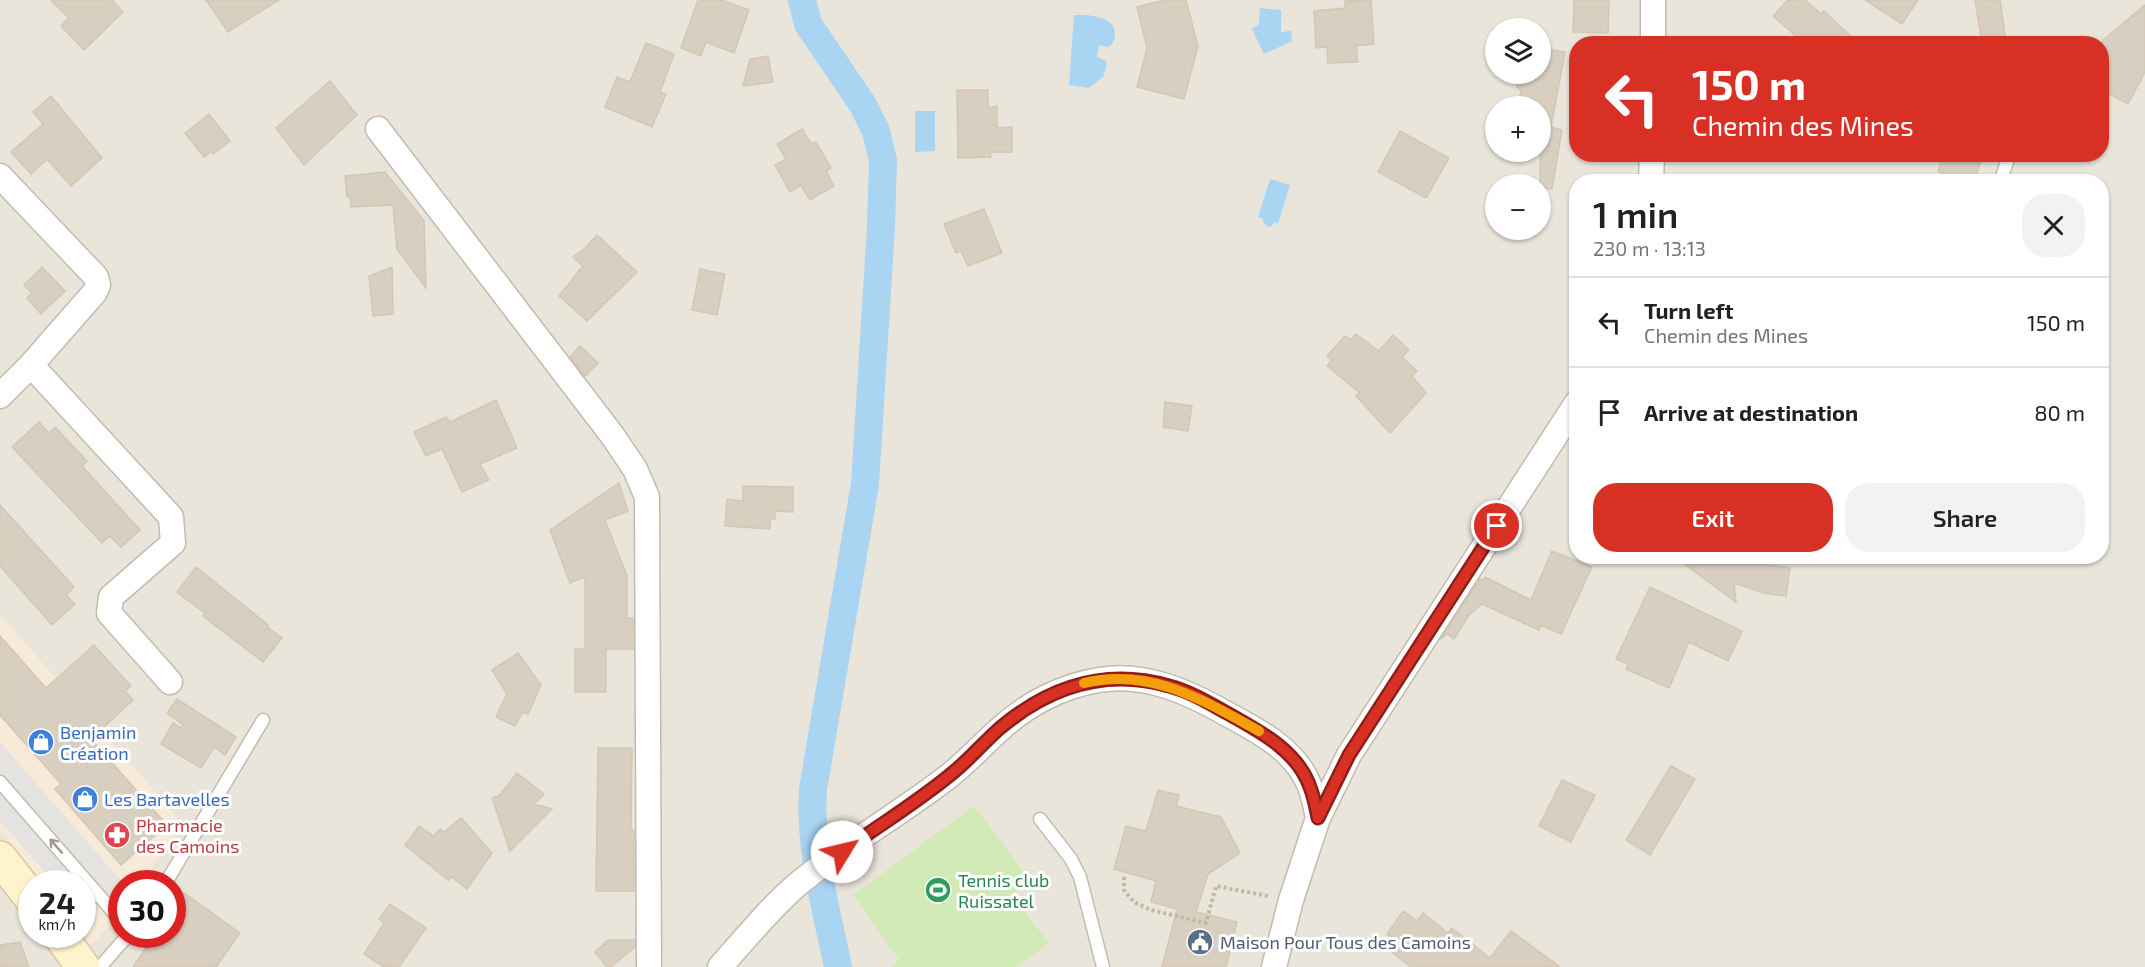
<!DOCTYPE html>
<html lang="en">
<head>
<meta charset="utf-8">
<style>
	body { margin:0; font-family:"Exo 2",sans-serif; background:#f2f2f2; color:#202124; height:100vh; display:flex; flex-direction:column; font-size:22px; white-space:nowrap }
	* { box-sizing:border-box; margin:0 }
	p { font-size:20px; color:#757577 }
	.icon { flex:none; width:33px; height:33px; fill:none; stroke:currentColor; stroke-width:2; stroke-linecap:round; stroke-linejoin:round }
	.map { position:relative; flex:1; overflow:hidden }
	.details { position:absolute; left:1569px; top:174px; width:540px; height:390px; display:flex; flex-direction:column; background:#fff; border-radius:24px; box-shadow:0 2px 4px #0004 }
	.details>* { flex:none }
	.guide { position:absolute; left:1569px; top:36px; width:540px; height:126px; border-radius:24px; box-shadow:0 2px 4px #0004; background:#d93025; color:#fff; overflow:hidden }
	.controls { position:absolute; left:1485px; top:18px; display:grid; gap:12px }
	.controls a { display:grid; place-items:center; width:66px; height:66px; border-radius:50%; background:#fff; box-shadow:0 2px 4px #0004; font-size:30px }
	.speed { position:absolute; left:18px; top:870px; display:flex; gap:12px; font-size:30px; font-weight:700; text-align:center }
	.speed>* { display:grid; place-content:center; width:78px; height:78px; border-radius:50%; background:#fff; box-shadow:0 2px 4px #0004; line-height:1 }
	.speed small { font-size:15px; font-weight:400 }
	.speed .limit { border:9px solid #d22; background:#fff; color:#111 }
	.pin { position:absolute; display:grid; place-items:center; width:51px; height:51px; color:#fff; margin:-26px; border:3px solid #fff; border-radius:50%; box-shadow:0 2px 6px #0007 }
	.me { position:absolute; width:66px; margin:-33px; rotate:54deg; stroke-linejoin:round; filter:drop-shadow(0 0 4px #0008) }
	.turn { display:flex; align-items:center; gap:21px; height:126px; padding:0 24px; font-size:27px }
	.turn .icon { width:78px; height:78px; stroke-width:2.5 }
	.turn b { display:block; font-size:42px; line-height:51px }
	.round { display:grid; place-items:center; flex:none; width:63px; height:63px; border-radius:24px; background:#f2f2f2 }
	.headline { display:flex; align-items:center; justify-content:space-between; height:102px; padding:0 24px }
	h1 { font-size:36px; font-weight:600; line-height:45px }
	.action { display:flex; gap:12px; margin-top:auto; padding:12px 24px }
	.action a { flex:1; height:69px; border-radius:24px; background:#d93025; color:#fff; font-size:24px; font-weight:600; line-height:69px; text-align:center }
	.action a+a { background:#f2f2f2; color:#202124 }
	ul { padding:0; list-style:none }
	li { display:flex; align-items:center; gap:18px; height:90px; padding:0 24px; border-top:2px solid #e0e0e0 }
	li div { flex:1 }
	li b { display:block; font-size:22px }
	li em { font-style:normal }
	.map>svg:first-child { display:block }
	.residential { fill:#eae5da; fill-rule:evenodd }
	.commercial { fill:#f7ead8 }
	.green { fill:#d2eab5 }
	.parking { fill:#e5e3e0 }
	.water { fill:#a9d4f2 }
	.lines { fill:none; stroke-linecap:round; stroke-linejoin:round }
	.canal { stroke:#a9d4f2; stroke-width:28 }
	.building { fill:#d8cfc1; stroke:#d3c7b4; stroke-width:1.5 }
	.lane-casing { stroke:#c2bbae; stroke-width:15 }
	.street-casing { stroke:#c2bbae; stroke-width:27 }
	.secondary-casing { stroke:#d6c79b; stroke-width:36 }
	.path { stroke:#c4b79f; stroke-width:4; stroke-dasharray:3 3; stroke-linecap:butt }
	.lane { stroke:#fff; stroke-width:12 }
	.street { stroke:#fff; stroke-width:24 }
	.secondary { stroke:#fff3cd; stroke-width:33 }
	.oneway { stroke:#9c9892 }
	.route-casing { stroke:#8d1f18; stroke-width:15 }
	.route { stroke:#d93025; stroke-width:10 }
	.slow { stroke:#f59e0b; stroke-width:10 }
	.labels { text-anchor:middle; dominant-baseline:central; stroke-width:6; stroke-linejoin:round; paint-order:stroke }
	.shop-label { font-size:18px; fill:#366cbe; stroke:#fff; text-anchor:start }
	.health-label { font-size:18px; fill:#be3a42; stroke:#fff; text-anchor:start }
	.leisure-label { font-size:18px; fill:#27864d; stroke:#fff; text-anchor:start }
	.service-label { font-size:18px; fill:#4e5e75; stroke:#fff; text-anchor:start }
</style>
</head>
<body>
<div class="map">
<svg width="2145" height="967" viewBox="0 0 2145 967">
	<rect width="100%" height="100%" fill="#f6f3ec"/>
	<!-- residential -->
	<path class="residential" d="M0,0H2145V967H0ZM1496,28H1540V74H1496ZM1576,44H2102V154H1576ZM1496,106H1540V152H1496ZM1576,182H2102V556H1576ZM1496,184H1540V230H1496ZM32,884H82V934H32ZM122,884H172V934H122Z"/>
	<!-- commercial -->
	<path class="commercial" d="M0,614L182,823L142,883L122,884L121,915L91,945L83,934L82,884L43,883L0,830Z"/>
	<!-- green -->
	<path class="green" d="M974,806L1024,872L1017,877L1023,886L1011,895L1049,943L1016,967H891L899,960L853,895Z"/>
	<!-- parking -->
	<path class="parking" d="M0,742L123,883L88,921L83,915L82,884L55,883L0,821Z"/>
	<!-- water -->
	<path class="water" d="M1260,8L1281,10V32L1291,31L1292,41L1264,54L1252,29L1259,24Z
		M1074,15C1088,15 1115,15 1115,34C1115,40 1113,43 1109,47L1099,45L1097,57L1105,60L1107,64L1103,77L1089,88L1069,85Z
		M915,111H935V151L915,152Z
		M1270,179L1290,185L1278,223L1274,222L1272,226L1268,227L1263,222V219L1258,217Z"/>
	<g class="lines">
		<!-- canal -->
		<path class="canal" d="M802,0L808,24L863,105L876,131L883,161L881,227L865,484L813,789C809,849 826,908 838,967"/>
	</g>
	<!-- building -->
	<path class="building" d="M51,0H112L123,12L84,50L61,26L69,18Z
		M206,0H279L228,32Z
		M698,0H721L749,10L734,53L706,42L701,56L681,48Z
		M1164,0H1186L1198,46L1184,99L1137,87L1147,48L1137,7Z
		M1371,0L1374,44L1356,46L1358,62L1328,63L1327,47L1316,48L1314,11L1345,8V1Z
		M1574,0H1609L1608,33L1573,32Z
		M1788,0H1805L1821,14L1824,11L1859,44H1805L1773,16Z
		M1865,0H1918L1902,24Z
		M1975,0H2000L2006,41L1982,44Z
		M2145,5V72L2128,104L2102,90V41Z
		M646,43L674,54L660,92L666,94L652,127L605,107L617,77L630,82Z
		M1540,48L1565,52L1551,127H1550L1562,130L1552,189L1540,188V102L1520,97L1521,91L1517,87L1520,74H1540Z
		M768,56L773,82L743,86L750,59Z
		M330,81L357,115L304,165L276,128Z
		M957,90H988V108L997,106V128L1012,127V152H990L991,157L958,158Z
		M51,96L102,158L71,186L47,159L31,174L11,152L43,124L33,112Z
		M209,114L230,141L213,154L211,152L204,157L185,133Z
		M802,129L811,144L816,142L831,168L826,171L834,186L810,200L801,185L790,192L775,165L786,159L777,144Z
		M1400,131L1449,158L1426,198L1378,172Z
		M1944,154H1982L1975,182H1940L1942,173L1938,171Z
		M385,172L424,221L426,288L397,249L393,205L351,207L350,197H347L345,176Z
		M984,209L1002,253L968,266L961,251L956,253L944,224Z
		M597,235L637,272L587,321L559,296L583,266L573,257L583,250Z
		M42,267L65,291L41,314L27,298L32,293L24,285Z
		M392,267L393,314L373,316L369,276Z
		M700,269L725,274L717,315L692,310Z
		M1356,334L1379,351L1393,335L1409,350L1402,357L1417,371L1412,376L1426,393L1390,433L1356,396L1360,393L1327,366L1332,360L1327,356L1345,336L1350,340Z
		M580,346L598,363L585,376L570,357Z
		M496,400L517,448L480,464L489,480L462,492L442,449L426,456L414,432L446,417L450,422Z
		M1165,402L1192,406L1188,431L1163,427Z
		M39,422L49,433L55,427L87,461L82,466L140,530L121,547L110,536L102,543L12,447Z
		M619,483L628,511L605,520L627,576V618H633V649H606V692H575V649H585V577L570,583L550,530Z
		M743,486L793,487V512L775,511V519L770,520V529L725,526L727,499L743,501Z
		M0,505L74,587L66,595L75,604L52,625L0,566Z
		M1552,551L1592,567L1561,634L1541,625L1539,630L1482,604L1469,615L1454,639L1447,634L1440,640L1480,579L1483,580L1485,577L1531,600Z
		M1673,556H1760L1756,563L1790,568L1786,596L1764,593L1734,583L1736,602Z
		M196,567L268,625L267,627L282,638L263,662L203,616L205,613L177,592Z
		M1650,587L1742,631L1728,661L1689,642L1669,688L1626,669L1628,664L1616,659Z
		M0,636L46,688L94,645L131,686L125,691L133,700L91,739L167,825L121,865L55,789L61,784L0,715Z
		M518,653L541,685L528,714L523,712L515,726L496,717L507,694L492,670Z
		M177,699L236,737L225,755L214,747L201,768L161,744L173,723L181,728L183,725L167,713Z
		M598,748H632L631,829L634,830V891H596Z
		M1671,766L1695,779L1650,855L1626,840Z
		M517,773L544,794L534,804L552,809L510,851L492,798L499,796Z
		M1562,780L1595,795L1571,842L1539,826Z
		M1158,790L1179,795L1176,806L1221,817L1240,853L1208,874L1196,912L1237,922L1226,967H1162L1177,909L1151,902L1156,881L1114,869L1126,826L1146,831Z
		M461,818L492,853L467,889L451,877L448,880L405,845L419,826L434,836L440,829L444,832Z
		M184,893L240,933L216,967H133L155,934H172V909Z
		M390,904L426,928L399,967H384L364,954L384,923L379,919Z
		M1403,911L1417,921L1423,913L1448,933L1452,928L1490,958L1511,931L1560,967H1411L1393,953L1400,943L1387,934Z
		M608,940H635V947L611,967H607L595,952Z
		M20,942L29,967H0V945Z"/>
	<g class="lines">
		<defs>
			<path id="lane" d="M2000,182L2008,159L2011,154
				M0,782L122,922
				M1040,819L1071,859L1080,877L1103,967
				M165,884L263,720
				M100,967L129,934"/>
			<path id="street" d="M1653,44V0
				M378,129L612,435L635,469L647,497L649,967
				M0,176L96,277L98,285L95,292L31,365L0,396
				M1651,182L1652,154
				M31,365L171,517L173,543L111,597L109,613L170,682
				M720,967C745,939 769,909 798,884C845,845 900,814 949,776C967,762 982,745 999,730C1026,705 1061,686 1099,680C1145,672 1188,692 1227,714C1259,731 1297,751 1310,787C1314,797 1316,808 1318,818
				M1274,967L1291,900L1318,818L1349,755L1576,404"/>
			<path id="secondary" d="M0,858L32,899
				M59,934L83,967"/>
		</defs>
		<!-- lane casing -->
		<use href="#lane" class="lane-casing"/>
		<!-- street casing -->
		<use href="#street" class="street-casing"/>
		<!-- secondary casing -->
		<use href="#secondary" class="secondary-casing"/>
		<!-- path -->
		<path class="path" d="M1124,877V890L1134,902L1151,910L1206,923L1216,886L1268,896"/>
		<!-- lane -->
		<use href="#lane" class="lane"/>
		<!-- street -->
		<use href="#street" class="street"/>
		<!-- secondary -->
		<use href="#secondary" class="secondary"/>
	</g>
	<!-- one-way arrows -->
	<defs><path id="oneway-shaft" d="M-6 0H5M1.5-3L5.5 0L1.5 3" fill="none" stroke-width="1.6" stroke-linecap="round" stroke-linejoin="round" transform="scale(1.5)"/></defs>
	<use class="oneway" href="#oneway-shaft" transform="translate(56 846) rotate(-131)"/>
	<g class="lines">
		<defs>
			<path id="route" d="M842,852C878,826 916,803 950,775C968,761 983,743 1000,728C1049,687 1106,668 1169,686C1189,691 1209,703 1227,713C1259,731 1297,750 1310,787C1314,797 1316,808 1318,818L1349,755L1497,526"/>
		</defs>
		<!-- route casing -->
		<use href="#route" class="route-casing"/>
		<!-- route -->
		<use href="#route" class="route"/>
		<!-- slow -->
		<path class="slow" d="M1084,683C1151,667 1202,700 1259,731"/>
	</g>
	<!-- icons -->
	<defs>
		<symbol id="shop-disc" viewBox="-11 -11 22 22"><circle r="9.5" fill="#3f7fe0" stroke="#fff"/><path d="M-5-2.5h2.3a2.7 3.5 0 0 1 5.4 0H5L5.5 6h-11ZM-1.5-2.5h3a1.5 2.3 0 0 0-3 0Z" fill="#fff"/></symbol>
		<symbol id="pharmacy-disc" viewBox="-11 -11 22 22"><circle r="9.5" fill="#e0444e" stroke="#fff"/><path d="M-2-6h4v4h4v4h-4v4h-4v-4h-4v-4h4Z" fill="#fff"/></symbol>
		<symbol id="stadium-disc" viewBox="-11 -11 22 22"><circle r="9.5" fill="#2e9e5b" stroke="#fff"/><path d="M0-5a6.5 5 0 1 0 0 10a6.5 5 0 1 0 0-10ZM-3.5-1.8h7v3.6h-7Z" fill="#fff"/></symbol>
		<symbol id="civic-disc" viewBox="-11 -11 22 22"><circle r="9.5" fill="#5c6f8a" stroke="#fff"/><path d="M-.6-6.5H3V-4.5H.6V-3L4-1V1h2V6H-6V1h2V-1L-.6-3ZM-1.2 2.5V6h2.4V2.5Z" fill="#fff"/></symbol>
	</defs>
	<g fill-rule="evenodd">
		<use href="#shop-disc" x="26" y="727" width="30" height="30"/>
		<use href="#shop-disc" x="70" y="784" width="30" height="30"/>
		<use href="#pharmacy-disc" x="102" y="820" width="30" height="30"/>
		<use href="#stadium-disc" x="923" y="875" width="30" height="30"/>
		<use href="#civic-disc" x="1185" y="927" width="30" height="30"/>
	</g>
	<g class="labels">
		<!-- shop labels -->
		<g class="shop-label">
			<text x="60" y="732">Benjamin<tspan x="60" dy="21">Création</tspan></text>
			<text x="104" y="799">Les Bartavelles</text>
		</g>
		<!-- health labels -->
		<g class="health-label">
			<text x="136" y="825">Pharmacie<tspan x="136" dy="21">des Camoins</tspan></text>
		</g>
		<!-- leisure labels -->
		<g class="leisure-label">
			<text x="958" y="880">Tennis club<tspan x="958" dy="21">Ruissatel</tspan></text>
		</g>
		<!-- service labels -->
		<g class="service-label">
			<text x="1220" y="942">Maison Pour Tous des Camoins</text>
		</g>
	</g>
</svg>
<div class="controls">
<a><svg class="icon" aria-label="layers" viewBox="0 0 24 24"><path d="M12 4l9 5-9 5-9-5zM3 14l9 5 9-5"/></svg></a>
<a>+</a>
<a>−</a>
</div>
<div class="speed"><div>24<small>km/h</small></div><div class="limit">30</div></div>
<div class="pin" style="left:1497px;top:526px;background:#d93025"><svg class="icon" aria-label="arrive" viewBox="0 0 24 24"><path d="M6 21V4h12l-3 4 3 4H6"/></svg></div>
<svg class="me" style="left:842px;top:852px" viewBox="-20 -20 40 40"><circle r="19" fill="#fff"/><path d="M0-13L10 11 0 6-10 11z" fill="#d93025"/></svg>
<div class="guide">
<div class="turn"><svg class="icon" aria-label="left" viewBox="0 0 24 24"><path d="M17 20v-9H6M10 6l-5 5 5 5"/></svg><div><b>150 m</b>Chemin des Mines</div></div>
</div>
<section class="details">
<div class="headline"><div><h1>1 min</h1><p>230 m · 13:13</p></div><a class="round"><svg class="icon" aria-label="close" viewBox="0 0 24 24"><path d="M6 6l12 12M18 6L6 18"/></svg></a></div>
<ul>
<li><svg class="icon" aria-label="left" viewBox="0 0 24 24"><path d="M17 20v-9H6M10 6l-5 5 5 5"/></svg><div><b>Turn left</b><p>Chemin des Mines</p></div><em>150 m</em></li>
<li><svg class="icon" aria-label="arrive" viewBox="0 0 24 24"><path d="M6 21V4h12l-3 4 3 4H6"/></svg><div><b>Arrive at destination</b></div><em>80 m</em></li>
</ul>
<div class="action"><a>Exit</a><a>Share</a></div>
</section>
</div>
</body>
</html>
